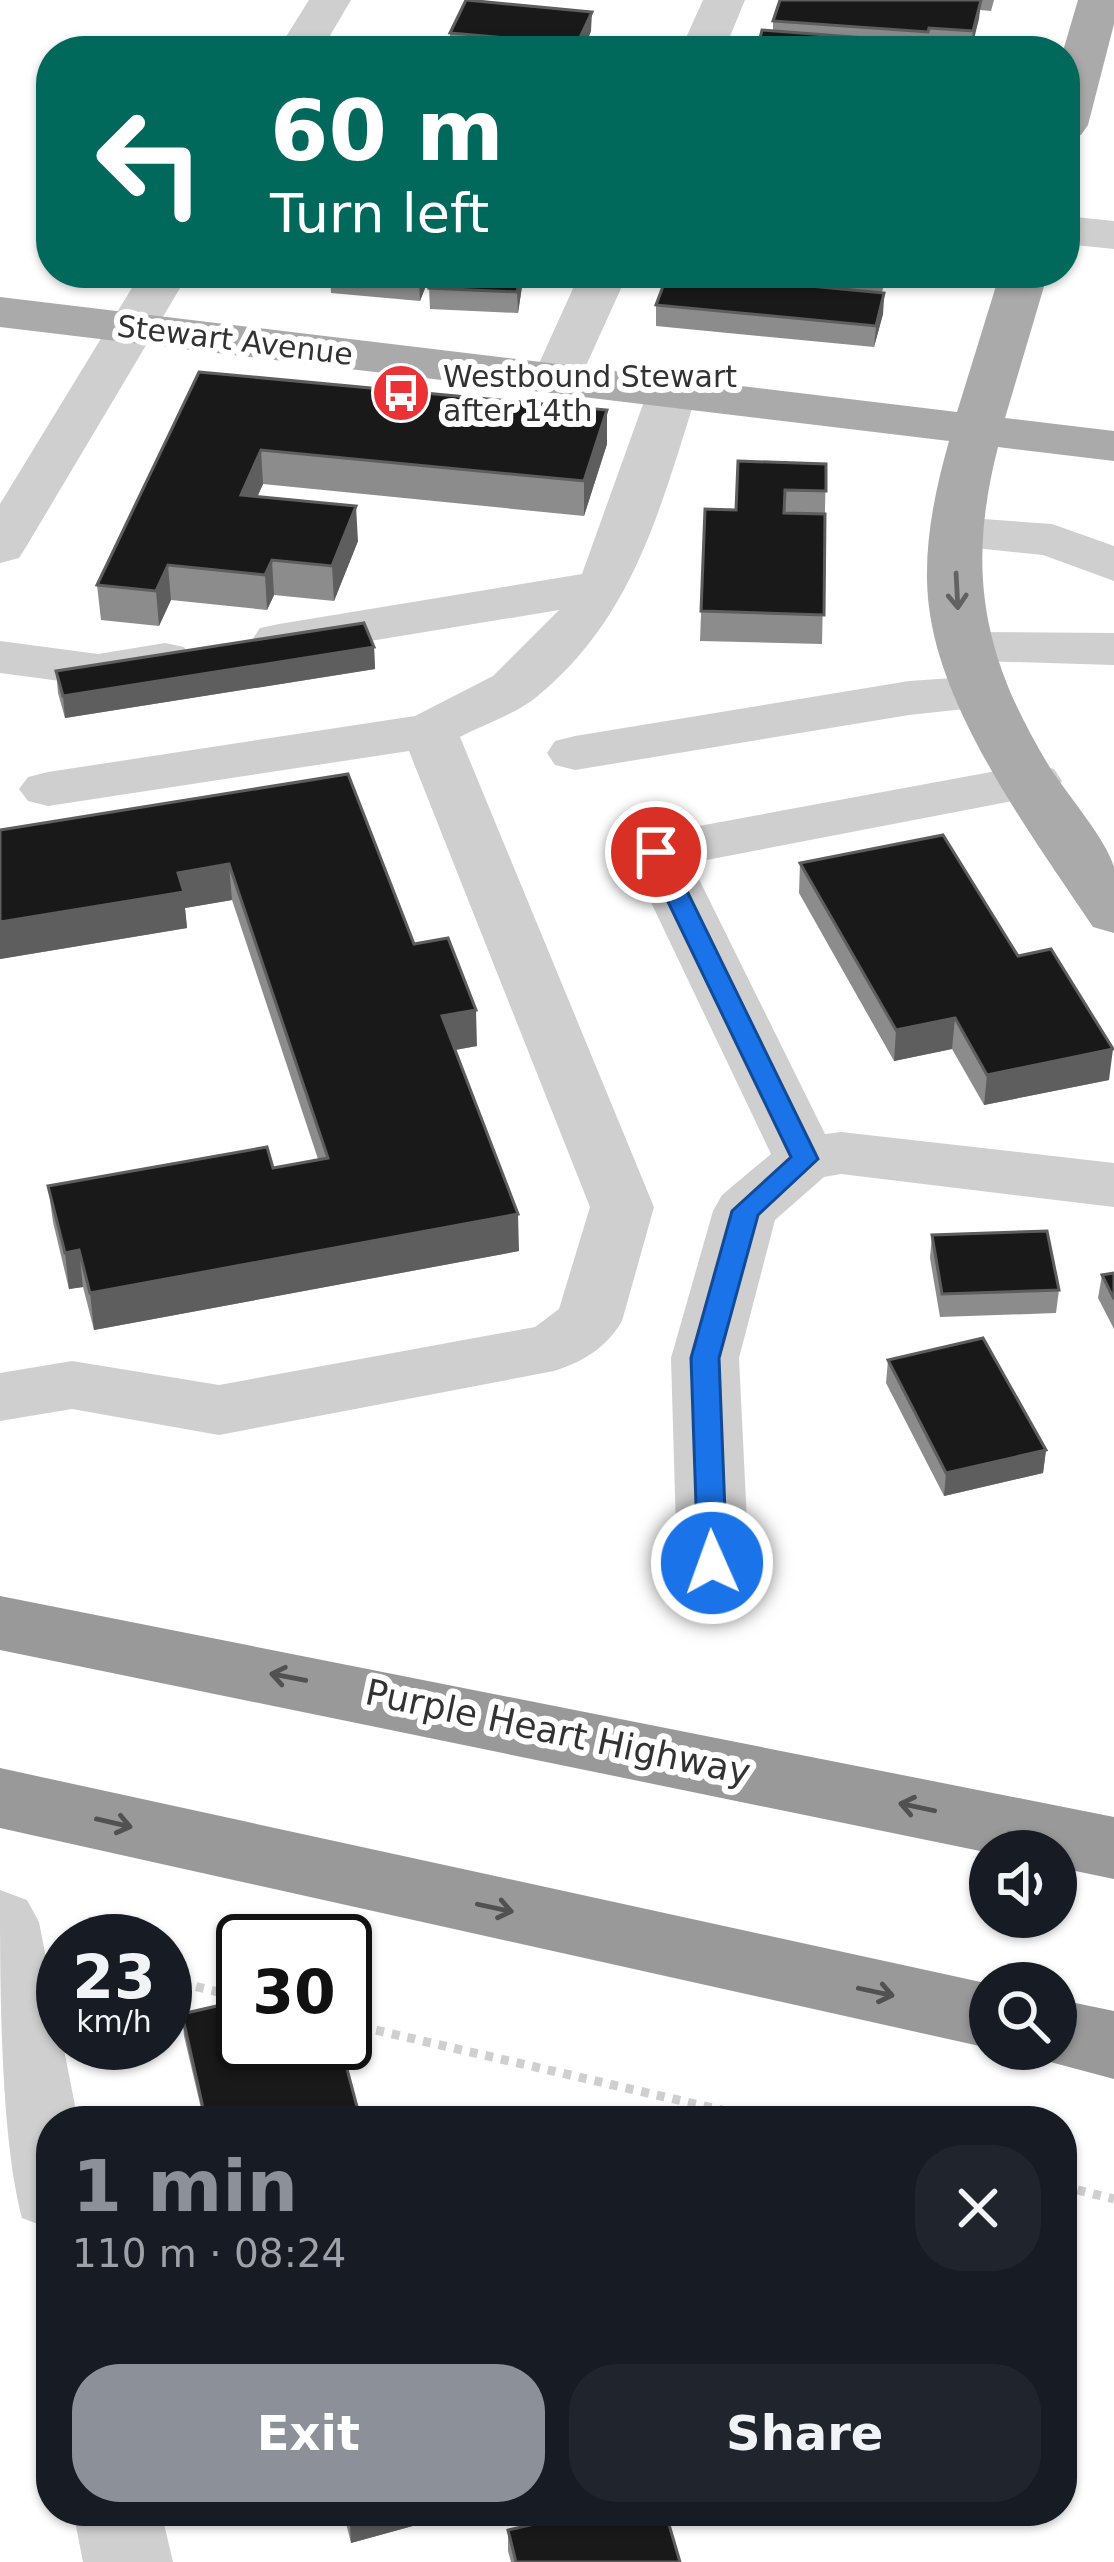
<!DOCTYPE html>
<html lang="en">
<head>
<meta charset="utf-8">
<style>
	body { margin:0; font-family:"DejaVu Sans",sans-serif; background:#20242c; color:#f1f3f6; height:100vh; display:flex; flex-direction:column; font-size:45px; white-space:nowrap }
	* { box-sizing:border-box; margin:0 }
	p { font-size:39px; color:#9ea1a6 }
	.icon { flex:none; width:66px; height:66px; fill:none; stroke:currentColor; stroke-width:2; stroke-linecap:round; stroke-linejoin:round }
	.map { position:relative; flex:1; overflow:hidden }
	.panel { position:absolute; left:36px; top:2106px; width:1041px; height:420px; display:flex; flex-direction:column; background:#171b24; border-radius:48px; box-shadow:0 3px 9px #0004 }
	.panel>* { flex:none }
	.hud { position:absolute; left:36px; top:36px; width:1044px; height:252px; border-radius:48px; box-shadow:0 3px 9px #0004; background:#00695c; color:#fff; overflow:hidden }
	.buttons { position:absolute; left:969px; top:1830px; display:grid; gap:24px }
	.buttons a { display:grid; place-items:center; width:108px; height:108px; border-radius:50%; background:#171b24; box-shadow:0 3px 9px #0004; font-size:60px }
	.speed { position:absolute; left:36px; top:1914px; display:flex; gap:24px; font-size:60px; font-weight:700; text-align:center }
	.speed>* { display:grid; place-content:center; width:156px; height:156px; border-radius:50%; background:#171b24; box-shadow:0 3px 9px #0004; line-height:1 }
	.speed small { font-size:30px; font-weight:400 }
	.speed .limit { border:6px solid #111; border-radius:18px; background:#fff; color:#111 }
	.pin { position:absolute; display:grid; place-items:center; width:102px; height:102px; color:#fff; margin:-51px; border:6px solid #fff; border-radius:50%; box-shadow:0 3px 12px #0007 }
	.me { position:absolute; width:132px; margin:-66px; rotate:358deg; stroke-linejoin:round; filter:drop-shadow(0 0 9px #0008) }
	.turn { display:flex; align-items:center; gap:42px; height:252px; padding:0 36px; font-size:54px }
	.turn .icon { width:156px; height:156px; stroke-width:2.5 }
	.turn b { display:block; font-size:84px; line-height:102px }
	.round { display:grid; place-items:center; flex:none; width:126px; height:126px; border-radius:48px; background:#20242c }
	.overview { display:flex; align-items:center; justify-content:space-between; height:204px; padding:0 36px }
	h1 { font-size:72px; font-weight:700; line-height:90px; color:#8c9099 }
	.cta { display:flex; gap:24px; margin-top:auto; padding:24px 36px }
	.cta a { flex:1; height:138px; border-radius:48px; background:#8c9099; color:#fff; font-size:48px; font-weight:700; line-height:138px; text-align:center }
	.cta a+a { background:#20242c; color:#f1f3f6 }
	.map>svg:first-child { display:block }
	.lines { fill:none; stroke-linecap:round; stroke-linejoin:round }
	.path { stroke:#cfcfcf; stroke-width:9; stroke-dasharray:8 8; stroke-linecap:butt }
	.minor { fill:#cfcfcf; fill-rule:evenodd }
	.major { fill:#aaa; fill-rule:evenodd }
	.highway { fill:#999; fill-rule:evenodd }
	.wall { fill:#8c8c8c }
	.shaded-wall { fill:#5e5e5e }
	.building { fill:#191919; stroke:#5e5e5e; stroke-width:3 }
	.oneway { stroke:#626262 }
	.oneway2 { stroke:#515151 }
	.route { fill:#1a73e8; stroke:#114b97; stroke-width:3 }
	.labels { text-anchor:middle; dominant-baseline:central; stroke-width:12; stroke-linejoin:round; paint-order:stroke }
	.far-street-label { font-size:30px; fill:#323232; stroke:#fff }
	.far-poi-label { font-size:30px; fill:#323232; stroke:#fff; text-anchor:start }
	.street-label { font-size:36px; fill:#323232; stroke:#fff }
</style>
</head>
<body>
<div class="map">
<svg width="1114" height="2562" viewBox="0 0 1114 2562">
	<rect width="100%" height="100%" fill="#fff"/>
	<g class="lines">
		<!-- path -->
		<path class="path" d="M165,1979L243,1998
			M345,2023L769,2121
			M1062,2186L1114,2199"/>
		<!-- minor -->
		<path class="minor" d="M309,0H351L321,51H277Z
			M703,0H745L724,51H680Z
			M1065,216L1114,221V249L1065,244Z
			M141,273H189L26,547L19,558L0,563V504Z
			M580,273H628L575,390L557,394L539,390L532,379Z
			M672,378L690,382L697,393C660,508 634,619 534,699C513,715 483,725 460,737L654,1207L622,1321C607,1347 583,1362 554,1371L219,1435L72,1409L0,1421V1373L72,1361L219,1385L535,1327L559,1309L590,1207L409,751L48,806L28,801L19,789L28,777L48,772L415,716L493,676L559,610L279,656L260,652L252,640L260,628L279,624L582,574L647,393L654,382Z
			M956,517L1052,524L1114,546V581L1043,555L937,544L930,533L937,522Z
			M964,632L1114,633V665L945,660L937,648L945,636Z
			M0,641L98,654L165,643L184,647L192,659L184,671L98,686L0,673Z
			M982,676L1002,681L1010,693L1002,705L909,715L575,770L555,765L547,753L555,741L575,736L909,681Z
			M1034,764L1054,769L1062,781L1054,793L691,863L825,1134L841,1132L1114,1163V1207L841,1174L824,1177L775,1220L739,1358L749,1563L738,1582L713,1590L688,1582L677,1563L671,1358L713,1211L722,1195L771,1154L627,852L635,839L656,834Z
			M0,1890L27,1900L39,1922L78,2121H51V2229L22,2218C0,2136 0,1983 0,1890Z
			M73,2511H161L173,2562H83Z"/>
		<!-- major -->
		<path class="major" d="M1078,0H1114V24L1088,125L1081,135L1065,139L1063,51Z
			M1000,273H1048L1005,418L1114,431V461L998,447C966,572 983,657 1049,766C1066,793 1106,839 1114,867C1114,886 1114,913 1114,933L1093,927C1033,837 942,715 929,607C922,552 934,494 949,441L0,327V297L957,412Z"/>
		<!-- highway -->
		<path class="highway" d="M0,1596L1114,1817V1879L1056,1867V1851L990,1853L0,1650Z
			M0,1768L990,1984L993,2049L0,1828Z
			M1056,1999L1114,2011V2079L1028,2056L1025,2049H1056Z"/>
	</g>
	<!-- wall -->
	<path class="wall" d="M780,0H994L991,11L980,10L971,51H757L773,31V21Z
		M591,31L583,51H432L450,39V33Z
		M330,273H431L420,301L331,293Z
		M725,273H886L882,293H884L883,314L874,347L656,326V305L725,278Z
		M523,280L518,313L430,309L429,288Z
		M199,372L607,410V444L584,516L263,484L257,497L358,541L334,601L274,595L267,610L171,600L159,626L101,620L97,585Z
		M826,464L822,644L700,641L705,509L736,510Z
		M374,647L375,669L65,718L58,693L56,671Z
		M348,774L414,944L477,1046L455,1050L519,1251L94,1330L83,1287L69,1289L53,1222L48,1186L273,1168L318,1159L232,900L185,908L187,928L0,959V830Z
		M800,863L1018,956L1109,1080L984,1105L952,1049L894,1061L799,893Z
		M932,1235L1059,1290L1056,1313L940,1317L930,1258Z
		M1114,1273V1329L1098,1298L1102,1275Z
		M888,1360L1046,1450L1043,1473L944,1496L886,1383Z
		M182,2014L267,2047L359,2114V2121H204L184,2036Z
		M343,2511H467L351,2543Z
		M508,2530L680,2562H511L508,2551Z"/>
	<!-- shaded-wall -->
	<path class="shaded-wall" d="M981,0L979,19L971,51L973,31Z
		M592,12L591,31L583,51H577V44Z
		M422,273H431L420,301L419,280Z
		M521,273H523V280L518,313L517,292Z
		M884,293L883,314L874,347L876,326Z
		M607,410V444L584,516V481Z
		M261,450L263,484L243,529L241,495Z
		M356,506L358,541L334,601L332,566Z
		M272,560L274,595L267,610L265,575Z
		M168,565L171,600L159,626L156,591Z
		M374,647L375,669L65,718L63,696Z
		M229,864L232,900L185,908L187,928L0,959V922L178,873Z
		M476,1010L477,1046L443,1052L442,1016Z
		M955,1018L952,1049L894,1061L896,1030Z
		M1113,1049L1109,1080L984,1105L987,1075Z
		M518,1214L519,1251L94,1330L90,1293Z
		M79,1250L83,1287L69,1289L65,1253Z
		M1046,1450L1043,1473L944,1496L946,1473Z
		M359,2114V2121H325Z
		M390,2511H467L351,2543L350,2522Z"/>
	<!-- building -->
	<path class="building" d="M466,0L592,12L577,44L450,33Z
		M780,0H981L973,31L929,28L928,32L773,21Z
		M762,30L970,46L969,51H757Z
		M438,38L565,50L432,51Z
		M337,273H422L419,280Z
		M433,273H521L517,292L429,288Z
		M668,273H674L884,293L876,326L656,305Z
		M792,273H883L881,281Z
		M199,372L607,410L584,481L261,450L241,495L356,506L332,566L272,560L265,575L168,565L156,591L97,585Z
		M738,461L826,464V491L785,490L784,513L825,514L824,615L701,611L705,509L736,510Z
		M364,623L374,647L63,696L56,671Z
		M348,774L414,944L448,938L476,1010L442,1016L518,1214L90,1293L79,1250L65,1253L48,1186L267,1147L273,1168L328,1158L229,864L178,873L184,892L0,922V830Z
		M943,835L1018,956L1051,949L1113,1049L987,1075L955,1018L896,1030L800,863Z
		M1047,1231L1059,1290L942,1294L932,1235Z
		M1114,1273V1299L1102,1275Z
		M983,1338L1046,1450L946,1473L888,1360Z
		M243,2000V2043H266L267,2047L287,2043H340L359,2114L325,2121H206L182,2014Z
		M347,2511H390L350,2522Z
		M592,2511H665L680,2562H516L508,2530Z"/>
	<!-- one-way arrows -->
	<defs><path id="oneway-shaft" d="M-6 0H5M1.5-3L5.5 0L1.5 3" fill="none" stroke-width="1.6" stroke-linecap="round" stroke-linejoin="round" transform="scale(3)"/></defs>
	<use class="oneway" href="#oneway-shaft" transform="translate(957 591) rotate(87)"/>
	<g class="oneway2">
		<use href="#oneway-shaft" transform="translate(288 1677) rotate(-169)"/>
		<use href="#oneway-shaft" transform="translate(917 1807) rotate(-168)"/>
		<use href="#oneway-shaft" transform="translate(114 1823) rotate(13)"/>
		<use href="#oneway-shaft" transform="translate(495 1908) rotate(12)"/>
		<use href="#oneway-shaft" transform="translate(876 1992) rotate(12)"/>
	</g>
	<!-- route -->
	<path class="route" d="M656,845L668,852L818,1159L758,1215L719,1358L727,1563L712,1574L698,1563L691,1358L732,1211L791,1157L644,852Z"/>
	<!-- icons -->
	<defs>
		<symbol id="bus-disc" viewBox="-11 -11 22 22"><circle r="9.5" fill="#eb3237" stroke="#fff"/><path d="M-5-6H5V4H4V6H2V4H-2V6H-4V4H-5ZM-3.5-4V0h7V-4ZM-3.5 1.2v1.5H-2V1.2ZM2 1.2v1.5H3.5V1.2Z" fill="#fff"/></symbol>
	</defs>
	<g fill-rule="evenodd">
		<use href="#bus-disc" x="368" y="360" width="66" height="66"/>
	</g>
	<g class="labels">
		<!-- far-street labels -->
		<g class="far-street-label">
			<text transform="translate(235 340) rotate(7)">Stewart Avenue</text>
		</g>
		<!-- far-poi labels -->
		<g class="far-poi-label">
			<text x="443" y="376">Westbound Stewart<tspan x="443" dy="34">after 14th</tspan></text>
		</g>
		<!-- street labels -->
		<g class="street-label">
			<text transform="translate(558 1732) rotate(12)">Purple Heart Highway</text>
		</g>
	</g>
</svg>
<div class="buttons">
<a><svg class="icon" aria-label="sound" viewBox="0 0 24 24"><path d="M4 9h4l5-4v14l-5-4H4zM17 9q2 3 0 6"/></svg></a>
<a><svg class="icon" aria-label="search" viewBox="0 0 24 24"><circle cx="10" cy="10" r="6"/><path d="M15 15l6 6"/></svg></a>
</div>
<div class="speed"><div>23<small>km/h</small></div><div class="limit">30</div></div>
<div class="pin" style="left:656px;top:852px;background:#d93025"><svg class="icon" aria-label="arrive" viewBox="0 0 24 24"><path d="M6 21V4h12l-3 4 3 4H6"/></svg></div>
<svg class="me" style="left:712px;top:1563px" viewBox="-20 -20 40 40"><circle r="17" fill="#1a73e8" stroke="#fff" stroke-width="3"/><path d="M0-11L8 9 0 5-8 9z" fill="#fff"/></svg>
<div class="hud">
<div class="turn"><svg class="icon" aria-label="left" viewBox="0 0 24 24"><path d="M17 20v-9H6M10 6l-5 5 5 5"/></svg><div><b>60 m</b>Turn left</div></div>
</div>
<section class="panel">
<div class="overview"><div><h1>1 min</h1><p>110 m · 08:24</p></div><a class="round"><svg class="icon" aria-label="close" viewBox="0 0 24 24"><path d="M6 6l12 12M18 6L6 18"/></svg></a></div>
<div class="cta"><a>Exit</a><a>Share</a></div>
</section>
</div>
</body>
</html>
